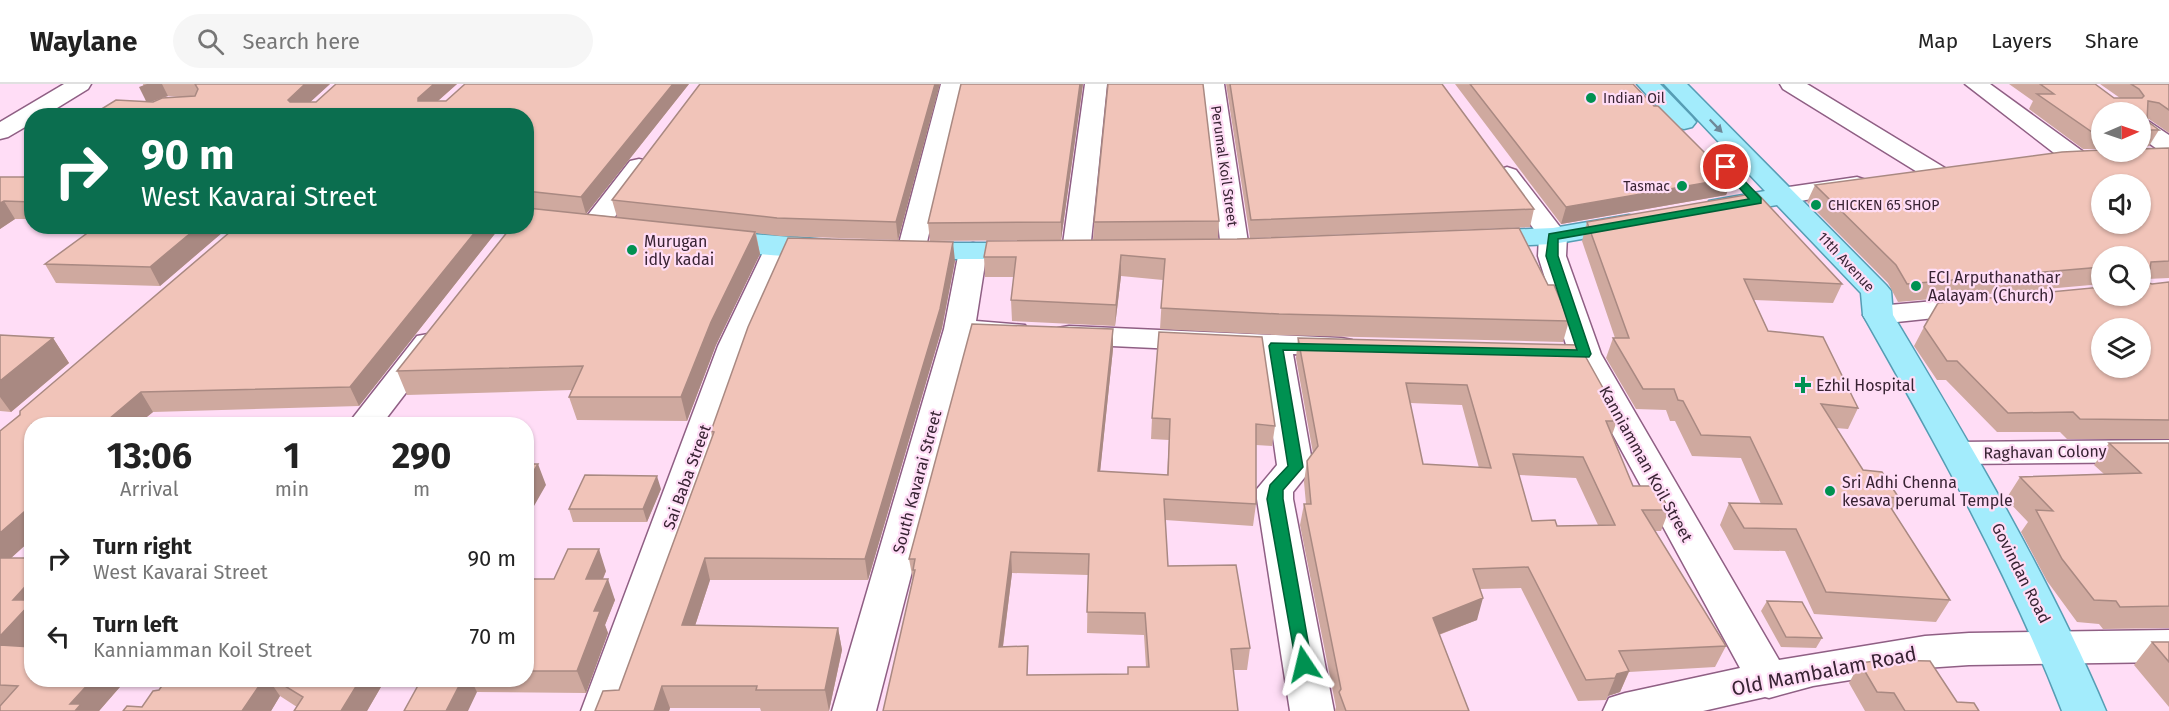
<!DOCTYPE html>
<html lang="en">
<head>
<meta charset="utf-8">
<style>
	body { margin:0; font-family:"Fira Sans",sans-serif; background:#f6f6f6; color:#222; height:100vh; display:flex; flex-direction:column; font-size:22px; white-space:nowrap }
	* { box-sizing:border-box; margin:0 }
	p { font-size:20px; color:#767676 }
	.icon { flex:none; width:33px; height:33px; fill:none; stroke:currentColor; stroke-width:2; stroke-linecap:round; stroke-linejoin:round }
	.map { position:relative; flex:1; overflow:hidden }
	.side { position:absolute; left:24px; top:333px; width:510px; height:270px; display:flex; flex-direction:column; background:#fff; border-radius:24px; box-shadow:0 2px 4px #0004 }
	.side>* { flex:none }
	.banner { position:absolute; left:24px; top:24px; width:510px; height:126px; border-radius:24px; box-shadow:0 2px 4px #0004; background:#0b6e4f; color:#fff; overflow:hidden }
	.needle { width:39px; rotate:88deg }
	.tools { position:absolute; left:2091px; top:18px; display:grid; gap:12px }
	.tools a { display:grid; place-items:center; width:60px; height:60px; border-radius:50%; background:#fff; box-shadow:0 2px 4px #0004; font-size:30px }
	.pin { position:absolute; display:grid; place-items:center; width:51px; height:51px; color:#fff; margin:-26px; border:3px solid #fff; border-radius:50%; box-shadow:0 2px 6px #0007 }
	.me { position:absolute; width:66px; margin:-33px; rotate:350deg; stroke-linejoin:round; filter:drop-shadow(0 0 4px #0008) }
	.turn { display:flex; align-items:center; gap:21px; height:126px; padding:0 18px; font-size:27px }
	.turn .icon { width:78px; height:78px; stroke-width:2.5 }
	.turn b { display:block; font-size:42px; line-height:51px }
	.eta { display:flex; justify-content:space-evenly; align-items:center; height:102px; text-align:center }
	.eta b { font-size:36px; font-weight:700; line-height:42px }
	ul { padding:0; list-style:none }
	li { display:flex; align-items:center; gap:18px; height:78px; padding:0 18px }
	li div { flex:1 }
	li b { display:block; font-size:22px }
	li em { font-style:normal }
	header { display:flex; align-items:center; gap:36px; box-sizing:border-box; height:84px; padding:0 30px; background:#fff; border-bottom:2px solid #e0e0e0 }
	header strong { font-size:28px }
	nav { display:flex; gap:33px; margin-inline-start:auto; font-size:21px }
	.search { width:420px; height:54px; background:#f6f6f6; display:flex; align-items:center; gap:15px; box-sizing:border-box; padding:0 21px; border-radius:33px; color:#767676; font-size:22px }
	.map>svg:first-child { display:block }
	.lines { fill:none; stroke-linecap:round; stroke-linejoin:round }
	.minor-casing { stroke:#8f5f84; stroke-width:3 }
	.major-casing { stroke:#569db4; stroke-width:3 }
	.minor { fill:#fff; fill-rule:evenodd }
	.major { fill:#a3ecfc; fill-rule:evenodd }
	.wall { fill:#cfa99f; fill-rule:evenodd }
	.shaded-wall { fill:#a98982 }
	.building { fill:#f1c4b9; stroke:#a98982; stroke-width:1.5; fill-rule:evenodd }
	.oneway { fill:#6e8898 }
	.route { fill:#009151; stroke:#005e35; stroke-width:1.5 }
	.poi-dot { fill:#009151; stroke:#ffddf6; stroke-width:2 }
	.labels { text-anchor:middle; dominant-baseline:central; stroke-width:4.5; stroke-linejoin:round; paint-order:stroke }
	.far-poi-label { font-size:14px; fill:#382333; stroke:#ffddf6; text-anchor:start }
	.far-street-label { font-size:14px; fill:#382333; stroke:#ffddf6 }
	.poi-label { font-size:16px; fill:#382333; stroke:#ffddf6; text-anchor:start }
	.street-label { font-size:16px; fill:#382333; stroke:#ffddf6 }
	.near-street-label { font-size:20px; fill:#382333; stroke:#ffddf6 }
</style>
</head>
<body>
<header>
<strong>Waylane</strong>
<div class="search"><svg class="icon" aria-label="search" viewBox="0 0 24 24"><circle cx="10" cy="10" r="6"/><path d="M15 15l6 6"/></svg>Search here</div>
<nav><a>Map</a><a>Layers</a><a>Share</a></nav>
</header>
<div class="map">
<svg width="2169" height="627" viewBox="0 0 2169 627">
	<rect width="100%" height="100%" fill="#ffddf6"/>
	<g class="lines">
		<defs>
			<path id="minor" d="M64,0H91L88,5L44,32H32V39L8,53L0,55V38Z
				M941,0H963L925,167L921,173L911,175L901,173L897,167Z
				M1085,0H1107L1090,167L1086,173L1076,175L1066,173L1062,167Z
				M1202,0H1224L1249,165L1245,171L1235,173L1225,171L1221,165Z
				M1780,0H1807L1945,84L1949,89L1945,94L1936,97L1927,94L1783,5Z
				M1965,0H1990L2085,69L2088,74L2085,79L2076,81L2067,79Z
				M2140,35L2148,37L2169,51V69L2160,67L2140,53Z
				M639,75L648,77L651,82L604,148L594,150L584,148L580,142L584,136L630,77Z
				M1507,83L1516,86L1567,152L1566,172L1601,270L1779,576L1925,552L1969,549L2169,546V578L1969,581L1925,584L1813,602L1769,614L1765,613L1703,627H1603L1609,614L1625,609L1740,584L1569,270L1538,172L1539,152L1494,91L1498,86Z
				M1857,93L1866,96L1870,101L1866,106L1782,120L1773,118L1769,112L1773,106L1782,104Z
				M780,154L790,156L794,162L750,262L625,627H581L718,262L766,162L770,156Z
				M973,159L983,161L987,167L976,237L1025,241L1029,248L1025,255L1014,257L972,255L876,627H832L944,245L959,167L963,161Z
				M1980,213L1991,216L1995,222L1991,228L1878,240L1867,237L1863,231L1867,225L1878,222Z
				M1069,242L1341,254L1352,256L1357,263L1352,270L1341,272L1293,270L1313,383L1293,408V415L1334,627H1290L1257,415V405L1277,381L1261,269L1069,260L1058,258L1054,251L1058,244Z
				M428,250L439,252L444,259L382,340H348L417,252Z
				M2169,356V378L1958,380L1946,377L1941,369L1946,361L1958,358Z"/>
			<path id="major" d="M1637,0H1660L1692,33L1696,38L1692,43L1684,45L1676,43Z
				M1664,0H1687L1886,201L1891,207L1893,231C1970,360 2047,488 2106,627H2062C2008,488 1936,360 1863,231L1861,209L1777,121L1718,131L1709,129L1705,123L1709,117L1765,107Z
				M1629,131L1639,133L1642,139L1639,145L1553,160L1477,163L1467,161L1463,155L1467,149L1477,147L1553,144Z
				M713,147L829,156L839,158L843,164L839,170C809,177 734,169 703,161L699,155L703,149Z
				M911,159H1030L1040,161L1044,167L1040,173L1030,175H911L901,173L897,167L901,161Z"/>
		</defs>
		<!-- minor casing -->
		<use href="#minor" class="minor-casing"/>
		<!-- major casing -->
		<use href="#major" class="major-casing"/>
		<!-- minor -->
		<use href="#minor" class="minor"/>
		<!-- major -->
		<use href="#major" class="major"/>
	</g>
	<!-- wall -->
	<path class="wall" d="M143,0H330L310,18H316L336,0H457L438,17H446L465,0H689L586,130L617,133L612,116L700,0H940L898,156L780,152L756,149L760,170L716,261L687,337L577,336L569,313L572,306L407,311L397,287L526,142V32H97L95,29L146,18ZM168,12L180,13L150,18Z
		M1083,0L1061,156L930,157L928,139Z
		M1226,0H1442L1534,125L1530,143L1250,154Z
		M1455,0H1633L1654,22L1717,81L1733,94L1726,111L1561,140Z
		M2009,0H2095L2114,14H2120L2100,0H2169V49L2149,35H2147V37L2159,46L2149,62L2140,63V28H2102V65H2083L2029,25L2033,17Z
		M2169,64V194L2147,195L2145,198L2152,200L2169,198V355H2067L2060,348H1997L1946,296H1937L1914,262L1924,243L2140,212V172H2102V200L1898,218L1888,199L1807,118L1815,101Z
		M32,88V135H15L0,145V93H24Z
		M1219,137L1218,155L1093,156L1094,138Z
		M1587,138L1842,200L1833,219L1754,216L1768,247L1858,324L1848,345L1836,344L1863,386L1899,414L1892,426L1950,516L1936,538L1814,530L1785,467L1734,466L1720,441L1729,419L1761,420L1741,374L1692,372L1675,337H1670L1666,326L1636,325L1606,274L1613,254H1615L1582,157Z
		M230,142L160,202L56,199L45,180Z
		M237,142H501L359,322L153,328L138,340H32V455L11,474H32V557L27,563L32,596H126L99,627L0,621V347Z
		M987,157L1548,201L1569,237L1563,258L1276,251L1160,245L1163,196L1121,192L1115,242L1012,237L1011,216L1014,193H985L984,173Z
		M955,177L942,244L868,496H710L695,542L838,544L842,566L829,627H761L760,624H670L669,627H595L619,606L712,353L711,347Z
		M0,251L53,254L69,279L11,328L0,327Z
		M1298,254L1617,337L1612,351L1633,402L1669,426L1661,447H1655L1726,562L1715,583L1629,588L1620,608L1608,612L1606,616L1578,617L1521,504L1480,505L1477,536L1439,551L1469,627H1335L1336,623L1300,441L1304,420H1306L1304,398L1307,377L1313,369L1296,274ZM1410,319L1462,321L1479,384L1423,380ZM1519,391L1576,394L1598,441L1557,442L1532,437Z
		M1113,265L1100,387L1167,391L1169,356L1151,355L1152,334L1275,342L1272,362L1256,361V420L1253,442L1165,436L1168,482L1250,564L1247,586H1234L883,627L913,496L909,475ZM1012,489L1088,491L1087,549L1144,551L1146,583H1128V590L1028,591L1003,563Z
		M2109,359H2169V544L2103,545L2099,540L2077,538L2047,497L2021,448L2028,438L2006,415L2020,393L2104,390L2094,381Z
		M661,405L647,438H573L569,425Z
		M606,487L603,495L615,516L605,541L608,549L586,609L477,608L421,596H526L527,495H554Z
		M1767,517L1822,554L1816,564L1781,563L1761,527Z
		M2152,558H2169V623L2134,581Z
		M1860,579L1957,618L1979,627H1865L1849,599Z
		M166,596H385L367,627H294L297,623L280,612L271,627H123L142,623L159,606Z"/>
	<!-- shaded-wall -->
	<path class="shaded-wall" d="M147,0H162L168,12L147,19L139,3Z
		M305,0H330L295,32L288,16Z
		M434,0H457L423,30L418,17V14Z
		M673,0H689L586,130L581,113Z
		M935,0H940L898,156L896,138Z
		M1080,0H1083L1061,156V138Z
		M1733,94L1726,111L1561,140L1566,123Z
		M4,117L15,135L0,145V119Z
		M199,142H230L160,202L150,183Z
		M480,142H501L359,322L350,303Z
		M755,148L760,170L716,261L687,337L681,313L711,238Z
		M953,158L955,177L942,244L868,496L865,475Z
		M1121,171V192L1115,242L1116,221Z
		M1113,245V265L1098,408V387Z
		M53,254L69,279L11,328L0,313V297Z
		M141,308L153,328L138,340H103Z
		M538,380L546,401L526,436V400Z
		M657,392L661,405L647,438L643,425Z
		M32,421V455L0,484V449Z
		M599,465L606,487L594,516L586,495Z
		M1011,468L1012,489L1000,585L999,563Z
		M705,474L710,496L688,563L682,541Z
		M32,495V557L10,581L0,569V552L13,516Z
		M608,495L615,516L605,541L608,549L586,609L577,587L594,527Z
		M1483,514L1477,536L1427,555L1433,534Z
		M838,544L842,566L829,627L825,606Z
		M1629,587L1620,608L1608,612L1606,616L1615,594L1617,590Z
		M92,596H126L99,627H75L70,620Z
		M263,596H269L280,612L271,627H242Z
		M360,596H385L367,627H341Z
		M462,596H471L477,608L468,627H446Z
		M662,602L670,624L669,627H654Z"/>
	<!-- building -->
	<path class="building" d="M195,0H305L288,16L290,18H316L336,0H434L418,14V17H446L465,0H673L581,113L526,107V32H122L126,29H95L116,16L153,18L162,14L195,12L198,5Z
		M700,0H935L896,138L777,134L612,116Z
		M961,0H1080L1061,138L928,139Z
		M1108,0H1203L1219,137L1094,138Z
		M1230,0H1442L1534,125L1251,136Z
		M1470,0H1633L1654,22H1658L1717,81L1733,94L1566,123Z
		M2040,0H2095L2114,14H2142L2144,12L2139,5L2131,0H2169V26L2159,19L2148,17L2147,37L2159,46H2149L2147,49H2140V28H2102V49L2092,48L2037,10H2054Z
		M2169,64V177L2151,178L2149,191L2140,192V172H2102V183L1907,200L1896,181L1815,101L2062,68L2102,66V68H2140V65ZM2102,100H2140V140H2102Z
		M32,88V118L4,117L0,119V93H24Z
		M1757,109L1842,200L1744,195L1768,247L1823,253L1858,324L1821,320L1863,386L1882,388L1899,414L1884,413L1950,516L1826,508L1796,445L1744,444L1729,419L1782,420L1750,353L1701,351L1683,317L1678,316L1674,305H1643L1613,254H1629L1587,138Z
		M527,124L755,148L711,238L681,313H569L583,282L397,287L512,142H526Z
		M97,142H199L150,183L45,180Z
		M237,142H480L350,303L141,308L103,340H32V421L0,449V347L20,331V327Z
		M1519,144L1548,201H1554L1569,237L1279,230L1161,224L1165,175L1121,171L1116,221L1011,216L1016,173H984L987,157L1237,155Z
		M788,154L953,158L940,225L865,475L705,474L682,541L838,544L825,606H756L757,602H662L654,627H595L603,607L619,606L714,348L711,347L748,243Z
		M2140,196L2152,200L2169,198V336L2080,335L2073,328L2008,329L1957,277H1947L1924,243L1938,219L2102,203V212H2140ZM2102,244H2140V284H2102Z
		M972,240L1113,245L1098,387L1168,391L1170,335L1152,334L1159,248L1262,253L1275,342L1256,340V420L1164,415L1168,482L1236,481L1250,564L1231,565L1238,627H883L915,486H913L915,475H909ZM1011,468L1089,470L1087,528L1145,529L1149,583H1128V590L1027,591L1028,562L999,563Z
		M0,251L53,254L0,297Z
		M1298,254L1579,261L1603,304L1617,337H1606L1633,402H1657L1669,426H1642L1726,562L1619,567L1629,587L1617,590L1615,594L1586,596L1528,483L1473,485L1483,514L1433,534L1469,627H1346L1339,608L1341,605L1304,420H1311L1307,377L1318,362ZM1406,299L1467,301L1491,384L1423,380ZM1513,370L1583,373L1615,441L1557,442L1555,436L1532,437Z
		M2109,359H2169V522L2120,523L2116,517L2094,516L2062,475L2036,426L2053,427L2020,393L2141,389Z
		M526,380H538L526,400Z
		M585,391L657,392L643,425H569Z
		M568,465H599L586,495H608L594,527H600L577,587H526V495H554Z
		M0,474H32V495L13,516H32V518L0,552Z
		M1767,517L1802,518L1822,554L1786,553Z
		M2152,558H2169V578Z
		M0,561L32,563V596H92L70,620H81L75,627H0V622L18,602L0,601Z
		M1882,576L1930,577L1957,618L1974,619L1979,627H1905L1894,609L1877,608L1860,579Z
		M166,596H263L242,627H123L127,622L142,623L153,607L159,606Z
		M275,596H360L341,627H294L303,613Z
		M421,596H462L446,627H404Z"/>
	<!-- one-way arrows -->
	<defs><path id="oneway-solid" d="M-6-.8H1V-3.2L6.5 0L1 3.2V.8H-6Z" transform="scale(1.5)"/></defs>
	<use class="oneway" href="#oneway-solid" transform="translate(1716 42) rotate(46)"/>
	<!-- route -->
	<path class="route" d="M1726,80L1729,81L1761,114V119L1558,155V172L1591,270L1589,273L1283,266L1303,383L1283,406V415L1312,580L1310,585L1304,587L1297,585L1267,415L1270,401L1288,382L1269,262L1271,259L1577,266L1546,172L1549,150L1749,115L1721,83Z"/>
	<!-- markers -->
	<g class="poi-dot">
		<circle cx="1591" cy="14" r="6"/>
		<circle cx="1682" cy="102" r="6"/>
		<circle cx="1816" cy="121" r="6"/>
		<circle cx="632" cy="166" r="6"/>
		<circle cx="1916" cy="202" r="6"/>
		<path d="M1800 292h6v6h6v6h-6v6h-6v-6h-6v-6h6z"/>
		<circle cx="1830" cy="407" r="6"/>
	</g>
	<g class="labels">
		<!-- far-poi labels -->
		<g class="far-poi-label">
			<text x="1603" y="14">Indian Oil</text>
			<text x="1670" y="102" text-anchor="end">Tasmac</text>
			<text x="1828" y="121">CHICKEN 65 SHOP</text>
		</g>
		<!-- far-street labels -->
		<g class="far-street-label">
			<text transform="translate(1224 82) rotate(82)">Perumal Koil Street</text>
			<text transform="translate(1846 178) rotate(47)">11th Avenue</text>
		</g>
		<!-- poi labels -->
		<g class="poi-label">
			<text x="644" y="157">Murugan<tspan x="644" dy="18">idly kadai</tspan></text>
			<text x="1928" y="193">ECI Arputhanathar<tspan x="1928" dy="18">Aalayam (Church)</tspan></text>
			<text x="1816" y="301">Ezhil Hospital</text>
			<text x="1842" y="398">Sri Adhi Chenna<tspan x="1842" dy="18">kesava perumal Temple</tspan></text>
		</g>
		<!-- street labels -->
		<g class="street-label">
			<text transform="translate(2045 368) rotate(-1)">Raghavan Colony</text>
			<text transform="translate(1646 380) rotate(61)">Kanniamman Koil Street</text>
			<text transform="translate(687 393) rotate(-70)">Sai Baba Street</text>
			<text transform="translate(917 398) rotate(-75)">South Kavarai Street</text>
			<text transform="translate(2021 489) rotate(63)">Govindan Road</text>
		</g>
		<!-- near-street labels -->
		<g class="near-street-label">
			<text transform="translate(1824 587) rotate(-11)">Old Mambalam Road</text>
		</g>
	</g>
</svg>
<div class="tools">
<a><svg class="needle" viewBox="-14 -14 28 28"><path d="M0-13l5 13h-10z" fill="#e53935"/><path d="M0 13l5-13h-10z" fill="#767676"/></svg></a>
<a><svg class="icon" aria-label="sound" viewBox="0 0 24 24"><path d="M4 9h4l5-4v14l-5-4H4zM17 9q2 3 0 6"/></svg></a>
<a><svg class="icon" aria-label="search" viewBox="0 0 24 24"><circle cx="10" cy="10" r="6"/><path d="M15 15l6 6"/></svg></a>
<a><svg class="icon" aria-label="layers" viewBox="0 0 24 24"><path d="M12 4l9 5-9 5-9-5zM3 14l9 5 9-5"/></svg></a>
</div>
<div class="pin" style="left:1726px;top:83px;background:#d93025"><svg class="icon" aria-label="arrive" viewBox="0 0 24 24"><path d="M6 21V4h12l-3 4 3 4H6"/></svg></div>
<svg class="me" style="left:1304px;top:580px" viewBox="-20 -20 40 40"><path d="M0-17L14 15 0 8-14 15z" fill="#009151" stroke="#fff" stroke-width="4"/></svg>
<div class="banner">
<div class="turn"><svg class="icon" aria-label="right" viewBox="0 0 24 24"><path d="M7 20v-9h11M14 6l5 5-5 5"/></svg><div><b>90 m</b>West Kavarai Street</div></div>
</div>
<section class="side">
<div class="eta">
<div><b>13:06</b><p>Arrival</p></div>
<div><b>1</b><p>min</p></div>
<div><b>290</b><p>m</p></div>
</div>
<ul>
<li><svg class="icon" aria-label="right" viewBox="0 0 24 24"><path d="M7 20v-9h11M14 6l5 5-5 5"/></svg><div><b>Turn right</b><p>West Kavarai Street</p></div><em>90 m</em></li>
<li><svg class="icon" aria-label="left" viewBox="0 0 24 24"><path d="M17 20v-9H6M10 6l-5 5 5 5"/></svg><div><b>Turn left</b><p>Kanniamman Koil Street</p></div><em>70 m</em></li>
</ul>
</section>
</div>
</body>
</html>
